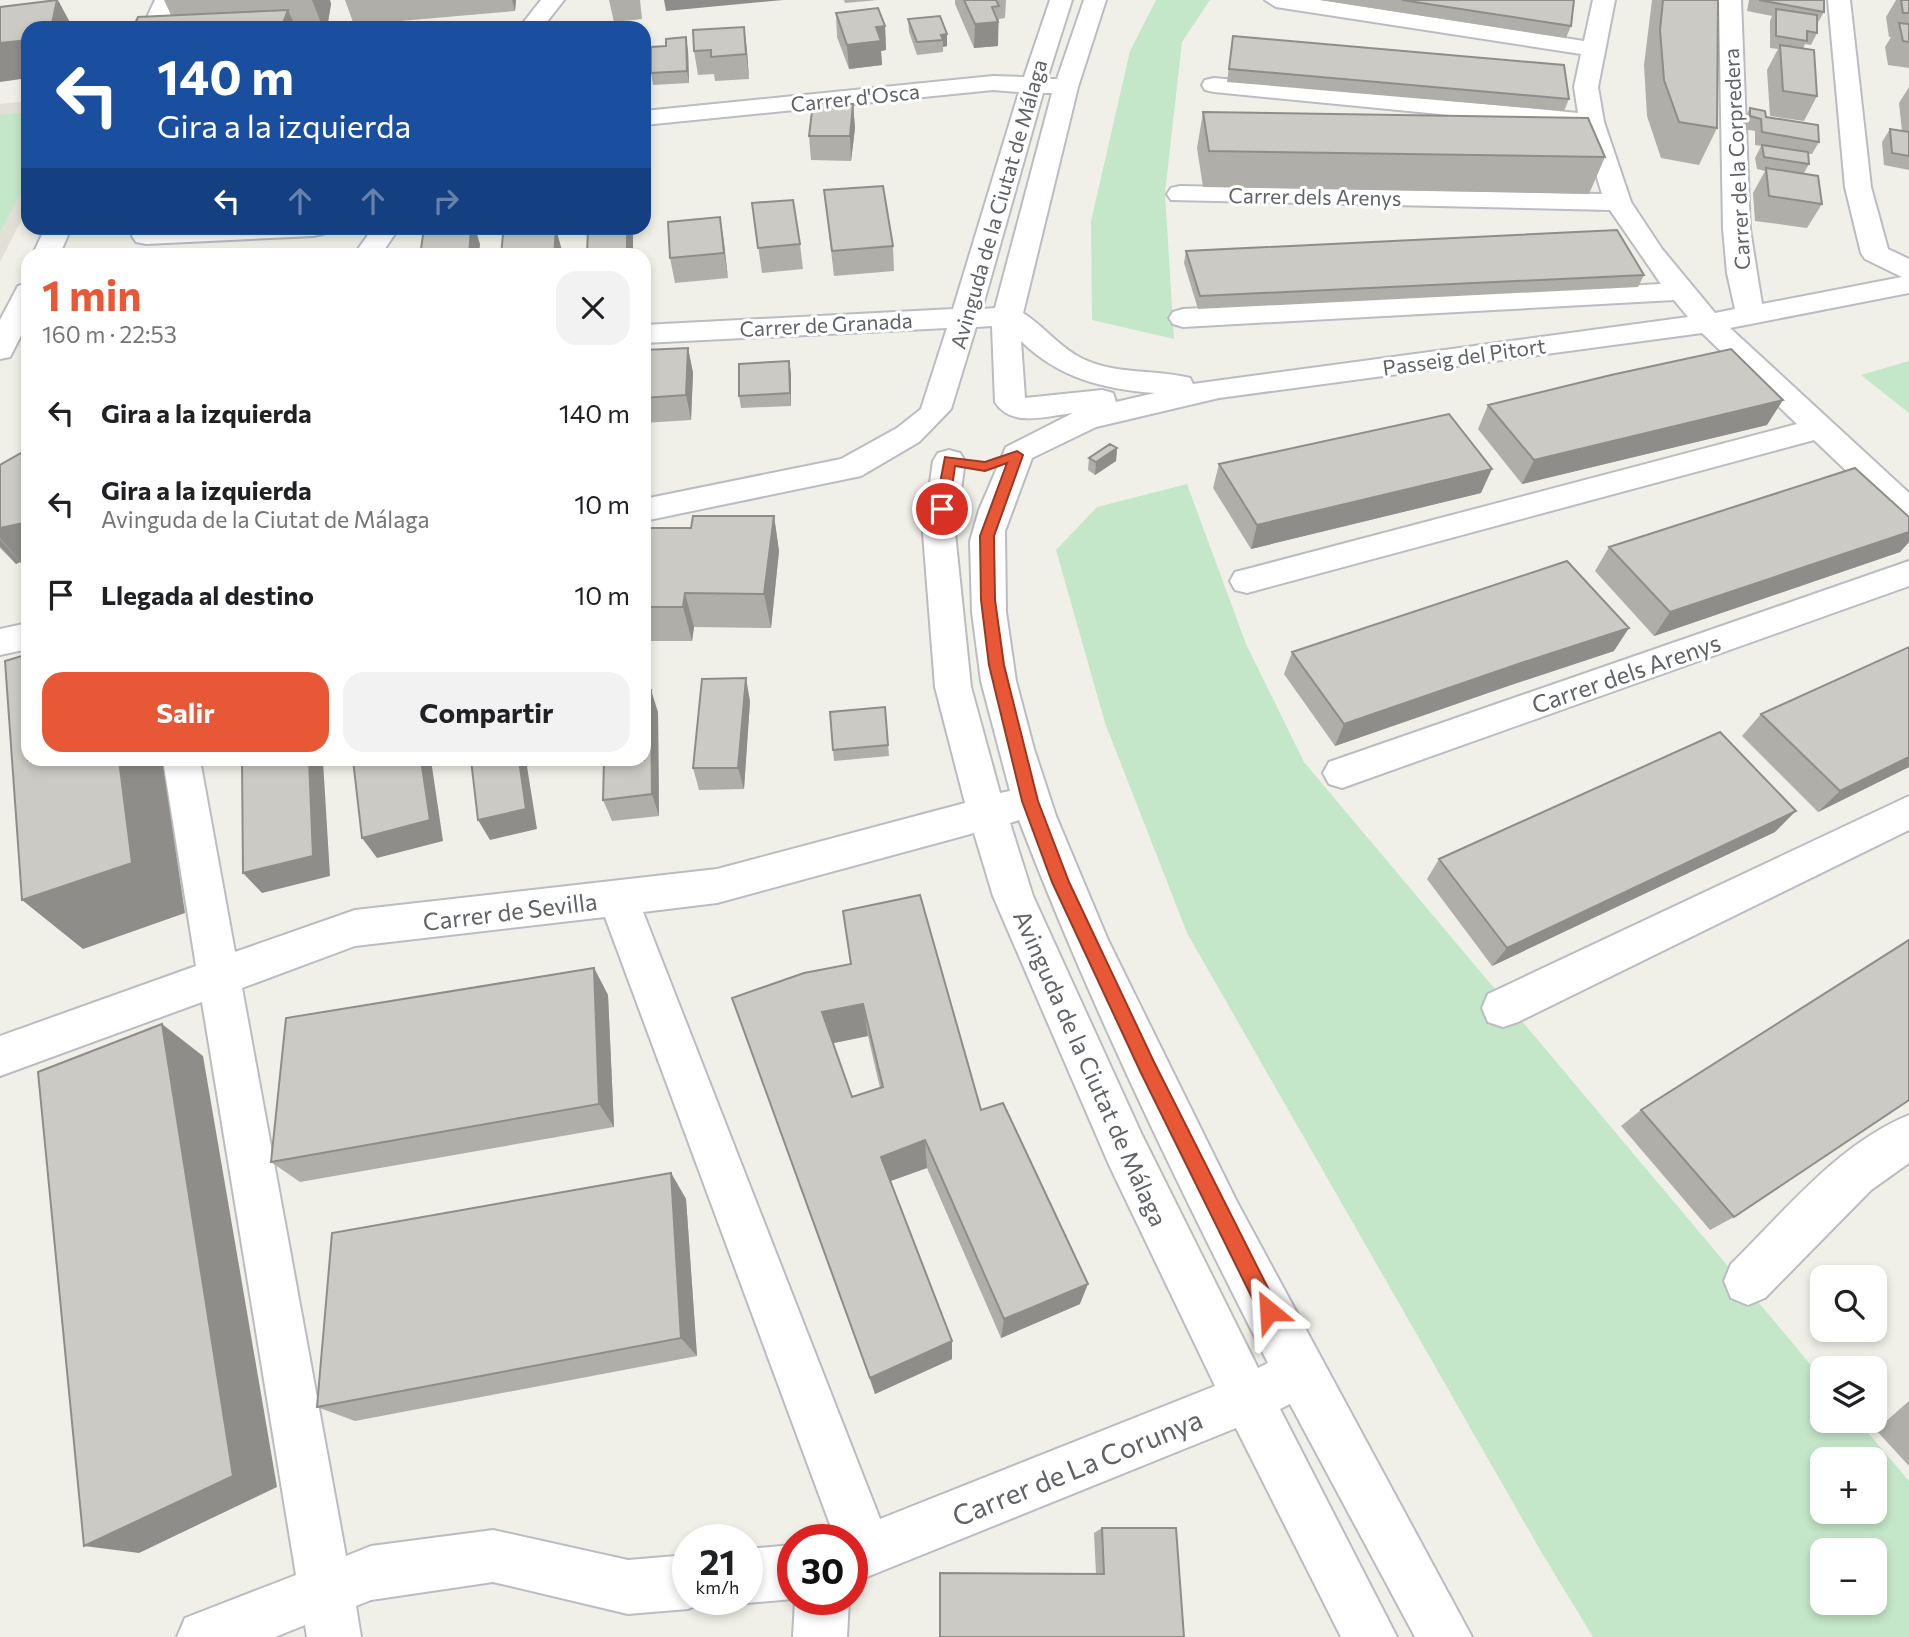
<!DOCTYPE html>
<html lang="es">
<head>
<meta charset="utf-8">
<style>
	body { margin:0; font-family:Commissioner,sans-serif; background:#f2f2f2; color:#202124; height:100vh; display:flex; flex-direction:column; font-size:26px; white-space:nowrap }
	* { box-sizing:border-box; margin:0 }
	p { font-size:23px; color:#757577 }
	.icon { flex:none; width:38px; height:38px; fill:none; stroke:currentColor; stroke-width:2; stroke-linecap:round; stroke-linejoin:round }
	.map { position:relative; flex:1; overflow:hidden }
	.side { position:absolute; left:21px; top:248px; width:630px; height:518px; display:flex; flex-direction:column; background:#fff; border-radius:21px; box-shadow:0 4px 10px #0003 }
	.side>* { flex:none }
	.banner { position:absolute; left:21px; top:21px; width:630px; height:214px; border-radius:21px; box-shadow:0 4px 10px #0003; background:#1a4fa0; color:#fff; overflow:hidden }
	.fabs { position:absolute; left:1810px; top:1265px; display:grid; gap:14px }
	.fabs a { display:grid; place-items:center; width:77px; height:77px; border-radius:14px; background:#fff; box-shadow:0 4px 10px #0003; font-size:35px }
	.speed { position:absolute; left:672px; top:1524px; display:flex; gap:14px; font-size:35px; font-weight:700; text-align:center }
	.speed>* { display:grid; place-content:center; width:91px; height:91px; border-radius:50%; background:#fff; box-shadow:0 4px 10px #0003; line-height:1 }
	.speed small { font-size:18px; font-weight:400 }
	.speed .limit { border:10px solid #d22; background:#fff; color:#111 }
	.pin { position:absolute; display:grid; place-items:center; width:60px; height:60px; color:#fff; margin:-30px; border:4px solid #fff; border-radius:50%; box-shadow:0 2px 7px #0007 }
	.me { position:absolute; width:77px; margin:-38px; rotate:333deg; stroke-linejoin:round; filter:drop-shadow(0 0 5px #0008) }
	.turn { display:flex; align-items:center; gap:24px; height:147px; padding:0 21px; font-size:32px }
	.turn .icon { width:91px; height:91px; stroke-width:2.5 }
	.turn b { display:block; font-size:49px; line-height:60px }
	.lanes { display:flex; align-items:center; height:66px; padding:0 21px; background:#0003; justify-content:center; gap:35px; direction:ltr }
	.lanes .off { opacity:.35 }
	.round { display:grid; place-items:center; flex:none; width:74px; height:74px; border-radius:21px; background:#f2f2f2 }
	.overview { display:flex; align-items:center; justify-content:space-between; height:119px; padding:0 21px }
	h1 { font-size:42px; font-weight:700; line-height:52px; color:#e85836 }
	.action { display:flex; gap:14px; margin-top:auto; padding:14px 21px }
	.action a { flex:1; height:80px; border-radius:21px; background:#e85836; color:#fff; font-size:28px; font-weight:700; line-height:80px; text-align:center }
	.action a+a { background:#f2f2f2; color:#202124 }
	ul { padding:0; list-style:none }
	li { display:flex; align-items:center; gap:21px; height:91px; padding:0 21px }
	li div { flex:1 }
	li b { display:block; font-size:26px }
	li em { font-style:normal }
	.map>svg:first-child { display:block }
	.education { fill:#e1dfd6 }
	.green { fill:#c5e7c9; fill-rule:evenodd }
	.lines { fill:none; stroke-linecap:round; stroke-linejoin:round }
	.minor-casing { stroke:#babcc1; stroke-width:4 }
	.minor { fill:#fff; fill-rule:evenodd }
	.wall { fill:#afaea9; fill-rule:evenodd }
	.shaded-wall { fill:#8f8d89 }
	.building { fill:#cccac4; stroke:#8f8d89; stroke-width:2; fill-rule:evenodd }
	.route { fill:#e85836; stroke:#973923; stroke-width:2 }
	.labels { text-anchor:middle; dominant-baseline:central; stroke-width:6; stroke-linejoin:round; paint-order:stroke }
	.far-street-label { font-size:21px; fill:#5f6267; stroke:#fff }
	.street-label { font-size:24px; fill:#5f6267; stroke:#fff }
	.near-street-label { font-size:28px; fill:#5f6267; stroke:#fff }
</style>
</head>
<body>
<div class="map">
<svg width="1909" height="1637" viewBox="0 0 1909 1637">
	<rect width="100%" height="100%" fill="#f1f0e8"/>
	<!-- education -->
	<path class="education" d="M28,101V207L0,262V104Z"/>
	<!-- green -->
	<path class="green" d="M1156,0H1210L1182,42L1165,193L1174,339L1092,320L1091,221L1130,51Z
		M28,113V179L0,232V115Z
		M1909,361V413L1861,375Z
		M1187,484L1246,644L1304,762L1822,1378V1421H1858L1909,1481V1637H1593L1543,1555L1187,933L1105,723L1056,550L1097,507ZM1822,1460H1874V1512H1822ZM1822,1550H1874V1603H1822Z"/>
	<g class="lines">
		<defs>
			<path id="minor" d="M155,0H177L164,28H142Z
				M541,0H564L542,28H519Z
				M1050,0H1072L1047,79H1057L1084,0H1106L1078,87L1023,313C1045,327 1060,348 1083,359C1117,375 1154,369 1190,378L1193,384L1688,317L1674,300L1183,327L1173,324L1169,318L1173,312L1183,309L1661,284L1610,210L1171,200L1167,194L1171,188L1180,186L1602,194L1582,128L1214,92L1205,90L1202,85L1205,80L1214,78L1578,113L1574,87L1581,54L1276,7L1265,0H1320L1584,41L1593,0H1615L1598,87L1604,122L1631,202L1662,249L1715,313L1735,309L1727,273L1723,229L1719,0H1741L1750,229L1762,304L1902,277L1865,259L1861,253L1845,187L1828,0H1850L1871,187L1888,249L1909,259V293L1730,328L1909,493V523L1898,520L1814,440L1247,593L1235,590L1230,581L1235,572L1247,569L1797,424L1702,333L1219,398L1096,427L1032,458L1005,531L1006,612L1016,681L1034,749L1056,816L1108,940L1236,1200L1472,1637H1415L1290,1404L1280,1409L1397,1637H1341L1236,1428L852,1583V1540H833L835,1538L605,917L355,946L242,988L346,1556L371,1546L493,1530L628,1560L688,1555V1600L707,1601L688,1609L628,1614L493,1582L371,1600L356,1606L361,1637H307L305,1625L275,1637H177L185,1618L296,1575L202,1002L0,1076V1036L196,966L163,760H200L235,952L355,910L717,869L965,803L935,687L923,533L933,461L938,453L949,450L960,453L965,461L955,533L971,687L1000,793L1010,791L981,681L972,612L970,541L979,510L1006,447L1073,413C1047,416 1011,428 995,402L992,326L976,327L951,409L919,442L861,476L644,521V499L841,459L897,428L921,409L947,328L644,343V325L953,309L1019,92L993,90L644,125V111L993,76L1024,77ZM1043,93H1052L995,308L982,309ZM1021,341C1059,378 1103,389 1155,393L1116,402L1113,393L1102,390L1025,398ZM1019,820C1090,1006 1178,1186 1268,1363L1258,1368L1142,1135L1033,896L1010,823ZM974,833L993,896L1110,1167L1215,1386L880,1519L643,912L717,903Z
				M45,228H71L59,256H32Z
				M154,228H326L323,234L313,236L146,244L136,242L132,236L136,230Z
				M373,228H399L380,256H353Z
				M28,283V322L10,357L0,359V320L18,286Z
				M1909,561V586L1342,788L1329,784L1323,773L1329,762Z
				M28,623V649L0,655V629Z
				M1909,796V830L1518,1022L1503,1027L1488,1022L1482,1008L1488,994Z
				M1909,1115V1163L1871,1190L1765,1298L1748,1305L1731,1298L1724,1281L1731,1264C1785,1211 1838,1144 1909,1115Z
				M793,1545V1599L747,1603L739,1600H747V1549Z
				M795,1600H849L847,1637H793Z"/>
		</defs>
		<!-- minor casing -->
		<use href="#minor" class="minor-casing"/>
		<!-- minor -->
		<use href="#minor" class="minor"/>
	</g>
	<!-- wall -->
	<path class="wall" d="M164,0H330L331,4L327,28H133L171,15Z
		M345,0H516L515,11L354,25Z
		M609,0H640L642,19L614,22Z
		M844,0H878L845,3Z
		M955,0H1006L1005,18L999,19L998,46L974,48L955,4Z
		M1320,0H1574L1571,26L1566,38Z
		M1652,0H1718L1717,128L1699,165L1661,158L1647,116L1644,65Z
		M1749,0H1824V12L1817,24V33L1811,45L1805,44L1803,49L1817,96L1804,121L1770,116L1767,70L1778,49L1770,48V21L1772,16L1747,11Z
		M1896,0H1909V68L1888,65L1885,47L1891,37H1889L1886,17Z
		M836,13L885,26L886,50L881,51L882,65L849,69L837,37Z
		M908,19L947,34V46L943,47V52L917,55L909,32Z
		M693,30L747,51L749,79L715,81L714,74L698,75L694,51Z
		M1233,36L1569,99L1564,111L1227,82Z
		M688,50L689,83L653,85L651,73Z
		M1909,87V170L1884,165L1882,142L1890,129L1902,131L1899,103Z
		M853,104L855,128L851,161L811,160L809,136Z
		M1750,108L1819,142L1812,154H1808L1809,164L1804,173L1822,204L1807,228L1755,221L1753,193L1765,171L1757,169L1755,158L1761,146L1755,145V131L1743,129V121Z
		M1203,112L1605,157L1589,194L1203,187L1197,148Z
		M824,190L893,246L894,271L834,276Z
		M752,203L800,244L803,269L762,273Z
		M720,217L728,278L675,283L670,258Z
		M1186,251L1644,275L1638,287L1198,309L1184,263Z
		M688,348L693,373L691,420L644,423V350Z
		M789,361L791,374V406L741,408L739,396Z
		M1488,405L1767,425L1522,484L1478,429Z
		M1117,448L1116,461L1095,475L1088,470L1089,458Z
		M1219,464L1481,493L1251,549L1213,488Z
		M0,465L23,565L20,562L16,564L0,548Z
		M774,516L779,551L771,628L694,627L692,641H644V528H691Z
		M1909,517V542L1900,552L1654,636L1595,571L1609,547Z
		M1614,651L1511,685L1335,746L1284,674L1292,652Z
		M750,701L744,789L699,790L693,768Z
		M885,707L889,756L834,761L833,750Z
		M658,712L659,816L612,821L603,800Z
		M1761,714L1909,767L1818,812L1742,736Z
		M1775,832L1492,966L1427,879L1439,859Z
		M843,911L981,1110L1080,1304L1001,1338L927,1168L890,1181L952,1341V1359L875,1394L732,998L851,965ZM868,1036L880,1088L852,1097L833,1043Z
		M594,968L608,995L614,1127L300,1182L271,1162Z
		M1641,1110L1734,1217L1710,1230L1621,1126Z
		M671,1173L686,1199L697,1356L355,1421L317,1407Z
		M1909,1401V1466L1876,1430Z
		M1102,1528L1184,1637L1096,1574L1094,1533Z"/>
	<!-- shaded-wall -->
	<path class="shaded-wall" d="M58,0L73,28H51Z
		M312,0H330L331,4L327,28H323Z
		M512,0H516L515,11Z
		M664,0H783L666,11Z
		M288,10L296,28H281Z
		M998,22V46L974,48L975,24Z
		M885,26L886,50L881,51L882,65L849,69L847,45L876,27Z
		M744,27L747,51L749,79L746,54Z
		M947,34V46L943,47V40L941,35Z
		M686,37L688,50L689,83L687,71Z
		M28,40V78L0,82V43Z
		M853,104L855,128L851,161L850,136Z
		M720,217L724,242L728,278L724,253Z
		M471,228H475L480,244L479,256H469Z
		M627,228H631L633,236V256H627Z
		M556,229L563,254V256H554Z
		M688,348L693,373L691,420L686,395Z
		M789,361L791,374V406L790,393Z
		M1783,400L1767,425L1522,484L1534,460Z
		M1117,448L1116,461L1095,475L1096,462Z
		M1492,469L1481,493L1251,549L1257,525Z
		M774,516L779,551L771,628L764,594Z
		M28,522V564L23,565L0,538V528Z
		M1909,532V542L1900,552L1654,636L1670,612Z
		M0,539L20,562L16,564L0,546Z
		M685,593L694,627L692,641L683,607Z
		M1629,628L1614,651L1511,685L1335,746L1344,724L1524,662Z
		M746,678L750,701L744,789L738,768Z
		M651,690L658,712L659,816L652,794Z
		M1909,757V767L1818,812L1840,791Z
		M119,760H162L185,913L83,949L22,900Z
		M308,760H322L323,761L330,876L262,893L243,873Z
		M421,760H431L443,841L377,858L362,838Z
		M519,760H526L537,829L490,840L478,820Z
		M1796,811L1775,832L1492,966L1507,948Z
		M594,968L608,995L614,1127L599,1104Z
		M863,1004L868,1036L829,1044L822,1012Z
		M162,1024L203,1056L277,1487L139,1553L84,1546Z
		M925,1140L927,1168L885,1183L881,1157Z
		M671,1173L686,1199L697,1356L681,1338Z
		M1088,1284L1080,1304L1001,1338L1004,1319Z
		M952,1341V1359L875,1394L870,1378Z"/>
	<!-- building -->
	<path class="building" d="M57,0L51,28H28V40L0,43V7Z
		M964,0H996L999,6L992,7L998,22L975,24Z
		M1402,0H1574L1571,26Z
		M1663,0H1718L1717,128L1679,122L1664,80L1660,30Z
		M1759,0H1824V12Z
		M1901,0H1909V13H1903Z
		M878,8L885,26L876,27L881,41L847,45L836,13Z
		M1776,9L1817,15V33L1807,31V41L1776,36Z
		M288,10L281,28H133L138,17Z
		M940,16L947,34L941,35L943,40L917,42L908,19Z
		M1899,23L1909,24V42L1903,41Z
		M744,27L746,54L711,57V50L694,51L693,30Z
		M1233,36L1564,65L1569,99L1229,69Z
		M686,37L687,71L651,73V47L666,46V39Z
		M1780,45L1814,50L1817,96L1783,91Z
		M813,103L853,104L850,136H809Z
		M1750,108L1765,111L1766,117L1818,125L1819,142L1762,132L1761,119L1750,116Z
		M1203,112L1588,118L1605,157L1209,151Z
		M1890,129L1909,132V156L1892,153Z
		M1762,145L1808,152L1809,164L1764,157Z
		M1766,168L1818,176L1822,204L1769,196Z
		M883,186L893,246L832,251L824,190Z
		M793,200L800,244L758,248L752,203Z
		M720,217L724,253L670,258L668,222Z
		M424,228H471L469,256H420Z
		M588,228H627V256H587Z
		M556,229L554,256H501L503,234Z
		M1617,230L1644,275L1200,296L1186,251Z
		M304,249L302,256H185Z
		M688,348L686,395L644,398V350Z
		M1731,349L1783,400L1534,460L1488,405L1611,375Z
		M789,361L790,393L739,396V364Z
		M1449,414L1492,469L1257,525L1219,464Z
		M1110,444L1117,448L1096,462L1089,458Z
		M28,449V522L0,528V465Z
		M1855,468L1909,517V532L1670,612L1609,547Z
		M693,516H774L764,594L685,593L683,607H644V528H691Z
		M1567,561L1629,628L1524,662L1344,724L1292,652Z
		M1909,647V757L1840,791L1761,714Z
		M28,654V760H119L132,863L22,900L5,661Z
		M746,678L738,768H693L702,679Z
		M644,690H651L652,794L603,800L604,760H644Z
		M885,707L888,745L833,750L830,712Z
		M1720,732L1796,811L1507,948L1439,859Z
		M242,760H309L313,856L243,873Z
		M353,760H421L430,820L362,838Z
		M471,760H519L526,809L478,820Z
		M920,895L981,1110L1003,1103L1088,1284L1004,1319L925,1140L881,1157L952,1341L870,1378L732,998L804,973L851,964L843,911ZM863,1004L883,1087L852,1097L822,1012Z
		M1909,940V1100L1734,1217L1641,1110Z
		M594,968L599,1104L271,1162L286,1018Z
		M162,1024L233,1476L84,1546L38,1072Z
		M671,1173L681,1338L317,1407L332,1233Z
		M1102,1528H1176L1184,1637H940V1573L1104,1574Z"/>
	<!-- route -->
	<path class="route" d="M1017,451L1023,455L994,536L995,600L1004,665L1038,801L1069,882L1154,1062L1276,1304L1279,1311L1276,1318L1269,1321L1262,1318L1141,1073L1052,882L1022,801L989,665L981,600L980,536L1007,463L985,471L955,466L949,509L942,514L935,509L945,457L985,462Z"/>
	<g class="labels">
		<!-- far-street labels -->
		<g class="far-street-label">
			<text transform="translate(855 97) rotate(-6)">Carrer d'Osca</text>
			<text transform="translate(1736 159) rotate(-93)">Carrer de la Corpredera</text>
			<text transform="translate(1315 196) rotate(1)">Carrer dels Arenys</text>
			<text transform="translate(998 204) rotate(-74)">Avinguda de la Ciutat de Málaga</text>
			<text transform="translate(826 324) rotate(-3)">Carrer de Granada</text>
			<text transform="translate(1464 356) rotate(-8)">Passeig del Pitort</text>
		</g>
		<!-- street labels -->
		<g class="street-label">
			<text transform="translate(1626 673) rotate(-19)">Carrer dels Arenys</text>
			<text transform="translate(510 911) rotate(-7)">Carrer de Sevilla</text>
			<text transform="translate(1091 1068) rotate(66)">Avinguda de la Ciutat de Málaga</text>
		</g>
		<!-- near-street labels -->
		<g class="near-street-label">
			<text transform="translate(1077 1467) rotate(-22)">Carrer de La Corunya</text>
		</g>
	</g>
</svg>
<div class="fabs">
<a><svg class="icon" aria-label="search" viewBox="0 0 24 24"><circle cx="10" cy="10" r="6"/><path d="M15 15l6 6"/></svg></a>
<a><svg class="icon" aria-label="layers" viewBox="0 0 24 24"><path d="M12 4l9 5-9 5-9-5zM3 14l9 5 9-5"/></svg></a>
<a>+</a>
<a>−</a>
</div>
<div class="speed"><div>21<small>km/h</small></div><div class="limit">30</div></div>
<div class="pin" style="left:942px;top:509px;background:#d93025"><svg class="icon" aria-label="arrive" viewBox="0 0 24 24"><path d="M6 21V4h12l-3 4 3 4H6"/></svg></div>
<svg class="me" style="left:1269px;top:1311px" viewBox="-20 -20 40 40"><path d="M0-17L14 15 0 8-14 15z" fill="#e85836" stroke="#fff" stroke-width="4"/></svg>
<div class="banner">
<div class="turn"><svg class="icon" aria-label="left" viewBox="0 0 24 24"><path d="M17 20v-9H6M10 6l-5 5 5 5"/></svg><div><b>140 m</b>Gira a la izquierda</div></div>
<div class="lanes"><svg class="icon" aria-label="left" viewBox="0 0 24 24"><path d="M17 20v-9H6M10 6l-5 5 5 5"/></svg><svg class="icon off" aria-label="ahead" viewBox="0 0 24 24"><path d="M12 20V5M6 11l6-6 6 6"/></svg><svg class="icon off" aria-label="ahead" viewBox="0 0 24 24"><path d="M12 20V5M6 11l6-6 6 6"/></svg><svg class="icon off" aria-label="right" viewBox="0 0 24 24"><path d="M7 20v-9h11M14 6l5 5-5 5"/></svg></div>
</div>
<section class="side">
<div class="overview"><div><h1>1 min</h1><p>160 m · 22:53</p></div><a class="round"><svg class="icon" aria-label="close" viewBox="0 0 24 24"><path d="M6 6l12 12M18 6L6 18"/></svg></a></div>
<ul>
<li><svg class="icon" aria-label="left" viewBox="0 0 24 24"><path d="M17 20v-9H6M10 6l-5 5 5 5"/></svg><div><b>Gira a la izquierda</b></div><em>140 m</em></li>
<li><svg class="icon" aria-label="left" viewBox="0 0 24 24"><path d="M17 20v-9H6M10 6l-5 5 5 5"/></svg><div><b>Gira a la izquierda</b><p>Avinguda de la Ciutat de Málaga</p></div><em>10 m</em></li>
<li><svg class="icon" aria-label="arrive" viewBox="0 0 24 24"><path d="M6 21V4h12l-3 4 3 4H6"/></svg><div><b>Llegada al destino</b></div><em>10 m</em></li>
</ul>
<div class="action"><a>Salir</a><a>Compartir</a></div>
</section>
</div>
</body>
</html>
